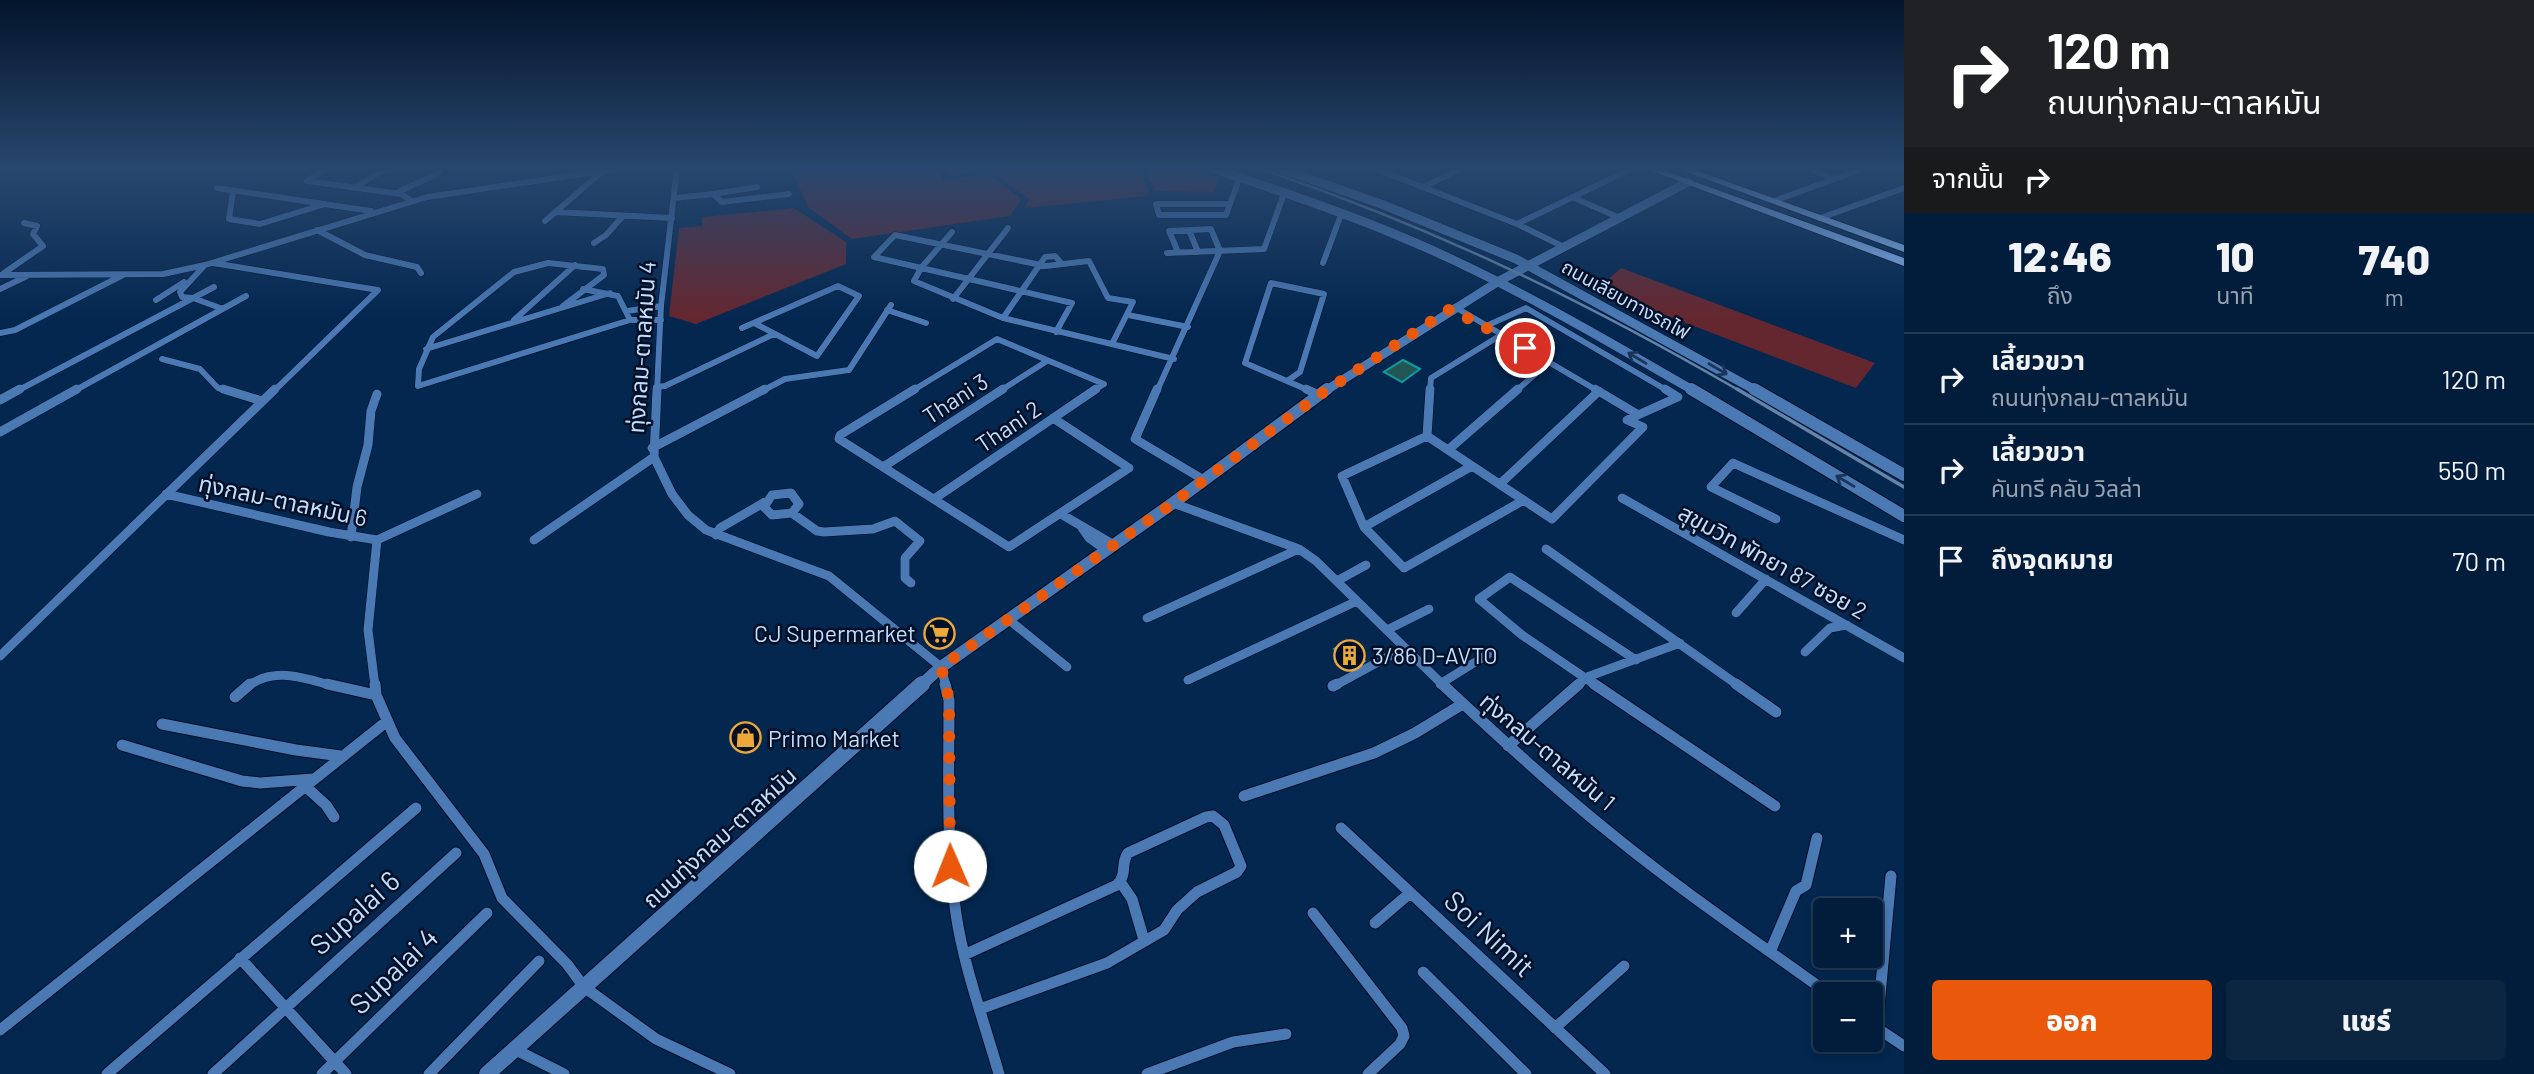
<!DOCTYPE html>
<html lang="th">
<head>
<meta charset="utf-8">
<style>
	body { margin:0; font-family:Barlow,"Noto Sans Thai",sans-serif; background:#0c2642; color:#f1f3f6; height:100vh; display:flex; flex-direction:column; font-size:26px; white-space:nowrap }
	* { box-sizing:border-box; margin:0 }
	p { font-size:23px; color:#96a2af }
	.icon { flex:none; width:38px; height:38px; fill:none; stroke:currentColor; stroke-width:2; stroke-linecap:round; stroke-linejoin:round }
	.map { position:relative; flex:1; overflow:hidden }
	.sheet { display:flex; flex-direction:column; background:#021d3b; width:630px }
	.sheet>* { flex:none }
	.guide { background:#202124; color:#fff; overflow:hidden }
	.controls { position:absolute; left:1813px; top:898px; display:grid; gap:14px }
	.controls a { display:grid; place-items:center; width:70px; height:70px; border-radius:7px; background:#021d3b; box-shadow:0 4px 10px #0003,0 0 0 2px #233b55; font-size:35px }
	.pin { position:absolute; display:grid; place-items:center; width:60px; height:60px; color:#fff; margin:-30px; border:4px solid #fff; border-radius:50%; box-shadow:0 2px 7px #0007 }
	.me { position:absolute; width:77px; margin:-38px; rotate:359deg; stroke-linejoin:round; filter:drop-shadow(0 0 5px #0008) }
	.turn { display:flex; align-items:center; gap:24px; height:147px; padding:0 28px; font-size:32px }
	.turn .icon { width:91px; height:91px; stroke-width:2.5 }
	.turn b { display:block; font-size:49px; line-height:60px }
	.then { display:flex; align-items:center; height:66px; padding:0 28px; background:#0003; gap:14px; font-size:26px }
	.eta { display:flex; justify-content:space-evenly; align-items:center; height:119px; text-align:center }
	.eta b { font-size:42px; font-weight:800; line-height:49px }
	.cta { display:flex; gap:14px; margin-top:auto; padding:14px 28px }
	.cta a { flex:1; height:80px; border-radius:7px; background:#ea580c; color:#fff; font-size:28px; font-weight:800; line-height:80px; text-align:center }
	.cta a+a { background:#0c2642; color:#f1f3f6 }
	ul { padding:0; list-style:none }
	li { display:flex; align-items:center; gap:21px; height:91px; padding:0 28px; border-top:2px solid #233b55 }
	li div { flex:1 }
	li b { display:block; font-size:26px }
	li em { font-style:normal }
	main { display:flex; flex:1; min-height:0 }
	.map>svg:first-child { display:block }
	.green { fill:#65272f }
	.building { fill:#235555; stroke:#0f9d9d; stroke-width:2 }
	.lines { fill:none; stroke-linecap:round; stroke-linejoin:round }
	.street-far2-casing { stroke:#000f2b; stroke-width:7 }
	.street-far1-casing { stroke:#000f2b; stroke-width:10 }
	.street-casing { stroke:#000f2b; stroke-width:13 }
	.secondary-far2-casing { stroke:#000f2b; stroke-width:10 }
	.secondary-far1-casing { stroke:#000f2b; stroke-width:14 }
	.secondary-casing { stroke:#000f2b; stroke-width:18 }
	.highway-casing { stroke:#000f2b; stroke-width:2 }
	.street-far2 { stroke:#4a79b4; stroke-width:6 }
	.street-far1 { stroke:#4a79b4; stroke-width:9 }
	.street { stroke:#4a79b4; stroke-width:11 }
	.secondary-far2 { stroke:#4a79b4; stroke-width:9 }
	.secondary-far1 { stroke:#4a79b4; stroke-width:12 }
	.secondary { stroke:#4a79b4; stroke-width:16 }
	.highway { fill:#8bbbf9; fill-rule:evenodd }
	.rail-far1 { stroke:#6584a8; stroke-width:2.5 }
	.rail { stroke:#6584a8; stroke-width:3.5 }
	.oneway { stroke:#1b3558 }
	.route { stroke:#ea580c; stroke-width:12; stroke-dasharray:0 21.6 }
	.labels { text-anchor:middle; dominant-baseline:central; stroke-width:5; stroke-linejoin:round; paint-order:stroke }
	.far-street-label { font-size:19px; fill:#c3ddfd; stroke:#011026 }
	.street-label { font-size:23px; fill:#c3ddfd; stroke:#011026 }
	.poi-label { font-size:23px; fill:#c3ddfd; stroke:#011026; text-anchor:start }
	.near-street-label { font-size:28px; fill:#c3ddfd; stroke:#011026 }
</style>
</head>
<body>
<main>
<div class="map">
<svg width="1904" height="1074" viewBox="0 0 1904 1074">
	<rect width="100%" height="100%" fill="#03274f"/>
	<!-- green -->
	<path class="green" d="M791,168H939L942,181L988,173L1021,199L1010,216L852,239L808,207Z
		M1138,168L1149,191L1148,196L1024,208L1029,199L988,170L950,177L948,169Z
		M1144,168H1190L1219,177L1214,192L1155,191Z
		M794,208L846,242V264L696,324L669,316L679,228L702,226V217Z
		M1621,268L1875,363L1856,388L1597,289Z"/>
	<!-- building -->
	<path class="building" d="M1403,360L1420,369L1402,382L1384,372Z
		M1344,643L1365,661L1353,668L1334,649Z"/>
	<g class="lines">
		<defs>
			<path id="street-far2" d="M326,168L307,181L401,194L412,201
				M1374,168L1517,224L1564,247
				M1817,168L1812,170L1834,179
				M1423,187L1462,168
				M217,188L371,211
				M354,188L380,172L398,168
				M233,191L229,219L260,224L322,205
				M396,193L437,174L442,168
				M713,194L757,187
				M1572,197L1620,218
				M674,198L713,194L722,202L789,194
				M1774,201L1865,168
				M1156,204H1230L1226,215H1159Z
				M1230,204L1240,176
				M555,212L672,218
				M1820,218L1904,188
				M545,221L604,170
				M1517,224L1633,168
				M317,230L365,255L417,267L421,273
				M1189,230L1198,252
				M952,232L921,268L914,281L1003,318L1174,359
				M594,243L606,235L623,216
				M1167,253L1264,249L1285,191
				M213,263L378,290L274,391
				M1323,263L1342,212
				M205,265L180,292L182,297L193,298L223,309
				M4,273L43,246L33,234L37,226L24,223
				M0,275L163,274L205,265L427,197L624,168
				M0,289L27,276
				M583,289L618,296L630,320
				M953,299L1008,228
				M156,300L184,282
				M563,306L604,275L603,269L548,263L514,272L433,337L419,369L418,386L630,320H661
				M1455,307L1598,391
				M887,310L926,323
				M627,311L661,306
				M1128,315L1188,327
				M1003,318L1045,257L1055,256L1062,264
				M514,320L575,265
				M1486,326L1526,308L1668,391
				M742,328L838,286L859,296L817,356L754,323
				M1056,332L1072,303L874,257L895,235L1046,266L1089,261L1108,298L1133,302L1112,344
				M0,333L15,330L123,275
				M426,349L610,293
				M162,359L200,369L218,388L229,391
				M1287,381L1300,372L1324,294L1271,283L1245,363L1310,391
				M656,387L665,386L774,334
				M17,391L214,287
				M74,391L246,296
				M657,391L661,306L677,168
				M762,391L785,379L849,370L891,305
				M912,391L997,339L1104,384
				M1000,391L1047,361
				M1093,391L1104,384
				M1157,391L1220,251L1211,229L1169,231L1178,252
				M1430,391L1431,378L1501,335
				M1516,391L1549,362"/>
			<path id="street-far1" d="M223,389L262,401
				M657,389L654,457L672,494L688,515L706,530L829,576L941,667L946,686
				M915,389L840,435L839,439L1009,547L1129,468L1053,418
				M1157,389L1135,439L1204,480
				M1306,389L1319,395
				M1595,389L1637,414
				M1665,389L1678,397
				M0,400L20,389
				M0,432L77,389
				M1427,436L1552,519L1643,427L1627,420L1678,397
				M1427,436L1342,476L1364,527L1404,568L1524,500
				M1427,436L1430,389
				M652,448L765,389
				M1448,450L1518,389
				M883,467L1003,389
				M1500,484L1599,391
				M791,493L799,504L792,513L772,515L764,507L772,495Z
				M166,494L329,532L377,540L368,630L375,686
				M1622,498L1904,658
				M934,499L1096,389
				M1173,503L1299,549L1316,561L1444,686
				M792,513L817,531L824,532L873,529L895,521L920,541L905,558V578L911,583
				M1061,514L1114,545
				M1776,519L1711,487L1733,463L1904,540
				M1364,527L1472,466
				M1082,528L1089,538L1106,550
				M716,535L720,528L765,502
				M351,537L357,487L368,445L371,411L377,394
				M377,540L477,494
				M534,540L654,457
				M1546,549L1739,686
				M1337,581L1366,565
				M1736,613L1766,579
				M1147,618L1299,549
				M1008,619L1067,667
				M1387,630L1429,609
				M1805,652L1830,628L1847,625
				M0,656L275,389
				M1188,680L1357,601
				M1440,684L1493,651
				M248,686C276,666 304,679 335,686
				M1334,686L1404,648
				M1577,686L1587,677L1680,643
				M1597,686L1522,635L1479,599L1510,577L1636,660"/>
			<path id="street" d="M327,684L376,695
				M375,684L376,695L395,738L484,854L502,898L567,964L584,987L656,1039L730,1074
				M945,684L949,700C949,771 946,843 956,914C964,968 984,1021 999,1074
				M1442,684C1498,736 1554,788 1614,836C1683,892 1757,942 1829,994
				M1594,684L1775,806
				M1736,684L1776,712
				M1333,686L1337,684
				M235,697L250,684
				M162,724L296,750L341,756
				M122,745L242,781L260,783L313,779
				M1508,746L1579,684
				M305,786L326,805L334,817
				M1244,796L1374,753L1415,733L1461,705
				M1341,828L1605,1074
				M1121,883L1132,899L1144,940
				M1313,913L1402,1028L1404,1036L1400,1044L1368,1074
				M1375,923L1410,893
				M1770,952L1796,891L1806,885L1817,838
				M964,955L1117,885C1128,873 1120,864 1128,853L1206,817L1213,816L1224,825L1241,866L1237,872L1197,892L1177,910L1164,930L1107,963L980,1009
				M240,958L346,1074
				M1423,972L1526,1074
				M1871,1024L1904,1046
				M1555,1028L1624,966
				M1877,1028L1891,876
				M0,1030L386,722
				M514,1049L564,1074
				M107,1074L416,808
				M213,1074L456,853
				M322,1074L487,913
				M429,1074L539,961
				M1147,1074L1233,1042L1286,1034"/>
			<path id="secondary-far2" d="M1211,168C1272,188 1332,208 1392,233C1497,276 1596,334 1694,391
				M1279,168L1381,204L1516,259L1757,391
				M1325,391L1499,281L1688,182"/>
			<path id="secondary-far1" d="M1691,389L1904,516
				M1754,389L1904,475
				M920,686L941,667L1173,503L1327,389"/>
			<path id="secondary" d="M487,1074L922,684"/>
			<path id="highway" d="M1644,168H1657L1904,258V266Z
				M1676,168H1689L1904,245V252Z"/>
		</defs>
		<!-- street-far2 casing -->
		<use href="#street-far2" class="street-far2-casing"/>
		<!-- street-far1 casing -->
		<use href="#street-far1" class="street-far1-casing"/>
		<!-- street casing -->
		<use href="#street" class="street-casing"/>
		<!-- secondary-far2 casing -->
		<use href="#secondary-far2" class="secondary-far2-casing"/>
		<!-- secondary-far1 casing -->
		<use href="#secondary-far1" class="secondary-far1-casing"/>
		<!-- secondary casing -->
		<use href="#secondary" class="secondary-casing"/>
		<!-- highway casing -->
		<use href="#highway" class="highway-casing"/>
		<!-- street-far2 -->
		<use href="#street-far2" class="street-far2"/>
		<!-- street-far1 -->
		<use href="#street-far1" class="street-far1"/>
		<!-- street -->
		<use href="#street" class="street"/>
		<!-- secondary-far2 -->
		<use href="#secondary-far2" class="secondary-far2"/>
		<!-- secondary-far1 -->
		<use href="#secondary-far1" class="secondary-far1"/>
		<!-- secondary -->
		<use href="#secondary" class="secondary"/>
		<!-- highway -->
		<use href="#highway" class="highway"/>
		<!-- rail-far1 -->
		<path class="rail-far1" d="M1258,168C1431,226 1583,300 1740,391"/>
		<!-- rail -->
		<path class="rail" d="M1737,389L1904,487"/>
	</g>
	<!-- one-way arrows -->
	<defs><path id="oneway-shaft" d="M-6 0H5M1.5-3L5.5 0L1.5 3" fill="none" stroke-width="1.6" stroke-linecap="round" stroke-linejoin="round" transform="scale(1.75)"/></defs>
	<g class="oneway">
		<use href="#oneway-shaft" transform="translate(1637 358) rotate(-149)"/>
		<use href="#oneway-shaft" transform="translate(1718 369) rotate(30)"/>
		<use href="#oneway-shaft" transform="translate(1845 481) rotate(-149)"/>
	</g>
	<!-- sky -->
	<linearGradient id="sky" x2="0" y2="1"><stop stop-color="#02152b"/><stop offset="0.53" stop-color="#28476e"/><stop offset="1" stop-color="#28476e" stop-opacity="0"/></linearGradient>
	<rect width="1904" height="318" fill="url(#sky)"/>
	<g class="lines">
		<!-- route -->
		<path class="route" d="M950,866L949,699L941,667L1173,503L1318,396L1450,309L1525,348"/>
	</g>
	<!-- icons -->
	<defs>
		<symbol id="supermarket-ring" viewBox="-11 -11 22 22"><circle r="9.5" fill="#011026" stroke="#eda83b" stroke-width="1.5"/><path d="M-6-5.5h2.5l.6 2H6L4.5 2H-2.5L-4.4-4H-6ZM-1.5 3.2a1.3 1.3 0 1 0 .1 0ZM3 3.2a1.3 1.3 0 1 0 .1 0Z" fill="#eda83b"/></symbol>
		<symbol id="building-ring" viewBox="-11 -11 22 22"><circle r="9.5" fill="#011026" stroke="#eda83b" stroke-width="1.5"/><path d="M-4-6H4V6H1V3H-1V6H-4ZM-2.5-4.3h1.7v1.8h-1.7ZM.8-4.3h1.7v1.8H.8ZM-2.5-1h1.7V.8h-1.7ZM.8-1h1.7V.8H.8Z" fill="#eda83b"/></symbol>
		<symbol id="shop-ring" viewBox="-11 -11 22 22"><circle r="9.5" fill="#011026" stroke="#eda83b" stroke-width="1.5"/><path d="M-5-2.5h2.3a2.7 3.5 0 0 1 5.4 0H5L5.5 6h-11ZM-1.5-2.5h3a1.5 2.3 0 0 0-3 0Z" fill="#eda83b"/></symbol>
	</defs>
	<g fill-rule="evenodd">
		<use href="#supermarket-ring" x="922" y="616" width="35" height="35"/>
		<use href="#building-ring" x="1332" y="638" width="35" height="35"/>
		<use href="#shop-ring" x="728" y="720" width="35" height="35"/>
	</g>
	<g class="labels">
		<!-- far-street labels -->
		<g class="far-street-label">
			<text transform="translate(1626 299) rotate(29)">ถนนเลียบทางรถไฟ</text>
		</g>
		<!-- street labels -->
		<g class="street-label">
			<text transform="translate(641 347) rotate(-86)">ทุ่งกลม-ตาลหมัน 4</text>
			<text transform="translate(955 398) rotate(-33)">Thani 3</text>
			<text transform="translate(1008 426) rotate(-34)">Thani 2</text>
			<text transform="translate(283 500) rotate(12)">ทุ่งกลม-ตาลหมัน 6</text>
			<text transform="translate(1773 561) rotate(29)">สุขุมวิท พัทยา 87 ซอย 2</text>
			<text transform="translate(1548 751) rotate(40)">ทุ่งกลม-ตาลหมัน 1</text>
			<text transform="translate(719 837) rotate(-42)">ถนนทุ่งกลม-ตาลหมัน</text>
		</g>
		<!-- poi labels -->
		<g class="poi-label">
			<text x="916" y="633" text-anchor="end">CJ Supermarket</text>
			<text x="1372" y="655">3/86 D-AVTO</text>
			<text x="768" y="738">Primo Market</text>
		</g>
		<!-- near-street labels -->
		<g class="near-street-label">
			<text transform="translate(354 912) rotate(-42)">Supalai 6</text>
			<text transform="translate(1490 933) rotate(43)">Soi Nimit</text>
			<text transform="translate(393 970) rotate(-44)">Supalai 4</text>
		</g>
	</g>
</svg>
<div class="controls">
<a>+</a>
<a>−</a>
</div>
<div class="pin" style="left:1525px;top:348px;background:#d93025"><svg class="icon" aria-label="arrive" viewBox="0 0 24 24"><path d="M6 21V4h12l-3 4 3 4H6"/></svg></div>
<svg class="me" style="left:950px;top:866px" viewBox="-20 -20 40 40"><circle r="19" fill="#fff"/><path d="M0-13L10 11 0 6-10 11z" fill="#ea580c"/></svg>
</div>
<section class="sheet">
<div class="guide">
<div class="turn"><svg class="icon" aria-label="right" viewBox="0 0 24 24"><path d="M7 20v-9h11M14 6l5 5-5 5"/></svg><div><b>120 m</b>ถนนทุ่งกลม-ตาลหมัน</div></div>
<div class="then">จากนั้น<svg class="icon" aria-label="right" viewBox="0 0 24 24"><path d="M7 20v-9h11M14 6l5 5-5 5"/></svg></div>
</div>
<div class="eta">
<div><b>12:46</b><p>ถึง</p></div>
<div><b>10</b><p>นาที</p></div>
<div><b>740</b><p>m</p></div>
</div>
<ul>
<li><svg class="icon" aria-label="right" viewBox="0 0 24 24"><path d="M7 20v-9h11M14 6l5 5-5 5"/></svg><div><b>เลี้ยวขวา</b><p>ถนนทุ่งกลม-ตาลหมัน</p></div><em>120 m</em></li>
<li><svg class="icon" aria-label="right" viewBox="0 0 24 24"><path d="M7 20v-9h11M14 6l5 5-5 5"/></svg><div><b>เลี้ยวขวา</b><p>คันทรี คลับ วิลล่า</p></div><em>550 m</em></li>
<li><svg class="icon" aria-label="arrive" viewBox="0 0 24 24"><path d="M6 21V4h12l-3 4 3 4H6"/></svg><div><b>ถึงจุดหมาย</b></div><em>70 m</em></li>
</ul>
<div class="cta"><a>ออก</a><a>แชร์</a></div>
</section>
</main>
</body>
</html>
